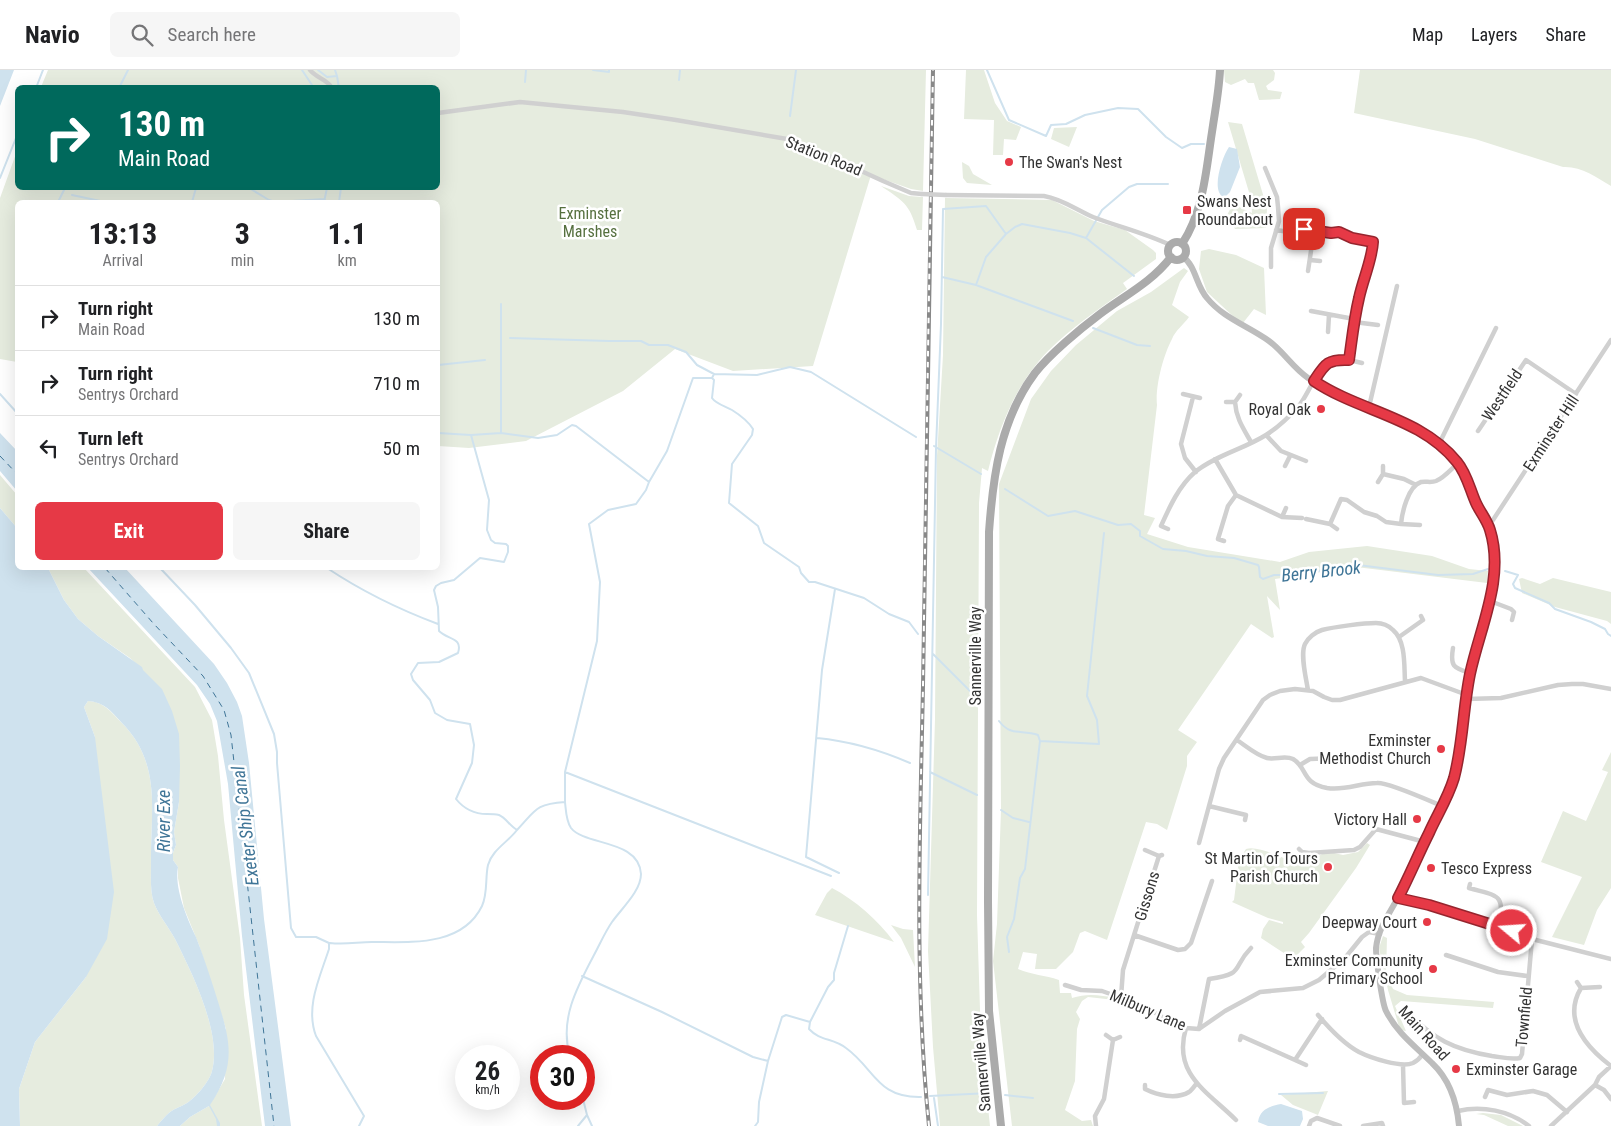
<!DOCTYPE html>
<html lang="en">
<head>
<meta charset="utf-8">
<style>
	body { margin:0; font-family:"Roboto Condensed",sans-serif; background:#f6f6f6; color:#202124; height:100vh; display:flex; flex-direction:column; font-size:19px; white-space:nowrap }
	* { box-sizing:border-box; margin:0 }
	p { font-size:16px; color:#757577 }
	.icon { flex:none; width:28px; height:28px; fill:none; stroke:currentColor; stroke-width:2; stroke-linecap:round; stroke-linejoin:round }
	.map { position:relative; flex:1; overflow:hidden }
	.details { position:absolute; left:15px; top:130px; width:425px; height:370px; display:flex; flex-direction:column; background:#fff; border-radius:8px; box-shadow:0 5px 20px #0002 }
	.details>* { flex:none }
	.hud { position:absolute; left:15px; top:15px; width:425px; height:105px; border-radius:8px; box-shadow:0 5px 20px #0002; background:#00695c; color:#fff; overflow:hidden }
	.speed { position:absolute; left:455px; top:975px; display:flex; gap:10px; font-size:25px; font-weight:700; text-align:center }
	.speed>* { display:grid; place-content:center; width:65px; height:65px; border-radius:50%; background:#fff; box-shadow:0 5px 20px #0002; line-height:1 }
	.speed small { font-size:12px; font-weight:400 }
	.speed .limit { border:8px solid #d22; background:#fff; color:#111 }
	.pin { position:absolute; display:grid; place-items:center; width:42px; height:42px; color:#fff; margin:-21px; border-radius:10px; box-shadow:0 2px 8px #0006 }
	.me { position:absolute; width:55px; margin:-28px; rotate:288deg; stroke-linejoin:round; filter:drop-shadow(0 0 4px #0008) }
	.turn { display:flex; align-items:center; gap:18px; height:105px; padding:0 20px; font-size:22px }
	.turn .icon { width:65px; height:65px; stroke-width:2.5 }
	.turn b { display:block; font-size:35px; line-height:42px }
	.eta { display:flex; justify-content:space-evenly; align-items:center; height:85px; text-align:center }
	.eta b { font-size:30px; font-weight:700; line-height:35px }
	.button { display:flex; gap:10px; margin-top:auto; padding:10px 20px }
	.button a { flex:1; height:58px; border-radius:8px; background:#e63946; color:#fff; font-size:20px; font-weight:700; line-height:58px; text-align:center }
	.button a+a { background:#f6f6f6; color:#202124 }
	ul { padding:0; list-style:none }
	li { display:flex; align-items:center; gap:15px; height:65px; padding:0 20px; border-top:1px solid #e0e0e0 }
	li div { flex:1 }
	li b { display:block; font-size:19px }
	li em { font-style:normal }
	header { display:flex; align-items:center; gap:30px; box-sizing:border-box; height:70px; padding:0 25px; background:#fff; border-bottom:1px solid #e0e0e0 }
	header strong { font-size:24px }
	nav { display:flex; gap:28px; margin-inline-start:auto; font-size:18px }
	.search { width:350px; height:45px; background:#f6f6f6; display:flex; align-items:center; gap:12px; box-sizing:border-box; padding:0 18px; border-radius:8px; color:#757577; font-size:19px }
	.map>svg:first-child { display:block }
	.green { fill:#e6ecdf }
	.water { fill:#cfe2ee }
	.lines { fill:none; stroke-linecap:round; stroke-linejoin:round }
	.stream { stroke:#cfe2ee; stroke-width:2 }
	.ferry { stroke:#3f7597; stroke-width:1; stroke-dasharray:6 5; stroke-linecap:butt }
	.street { stroke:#d0d0d0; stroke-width:4.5 }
	.secondary { stroke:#bdbdbd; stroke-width:6 }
	.primary { stroke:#ababab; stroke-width:8 }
	.rail-casing { stroke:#888; stroke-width:4 }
	.rail { stroke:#fff; stroke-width:2; stroke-dasharray:5.5; stroke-linecap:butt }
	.street-bridge { stroke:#d0d0d0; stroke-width:4.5 }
	.route-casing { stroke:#96252e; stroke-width:12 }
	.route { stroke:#e63946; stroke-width:9 }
	.poi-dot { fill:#e63946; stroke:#fff; stroke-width:2 }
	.labels { text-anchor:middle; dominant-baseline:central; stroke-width:5; stroke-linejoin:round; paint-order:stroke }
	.street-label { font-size:16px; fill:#333; stroke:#fff }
	.poi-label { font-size:16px; fill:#333; stroke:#fff; text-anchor:end }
	.park-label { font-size:16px; fill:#56703f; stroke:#fff }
	.water-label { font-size:18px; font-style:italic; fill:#3f7597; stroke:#fff }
</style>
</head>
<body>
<header>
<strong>Navio</strong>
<div class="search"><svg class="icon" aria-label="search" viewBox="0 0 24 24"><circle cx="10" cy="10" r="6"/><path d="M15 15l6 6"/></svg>Search here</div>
<nav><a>Map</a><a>Layers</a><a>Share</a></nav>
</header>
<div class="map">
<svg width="1611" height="1056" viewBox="0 0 1611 1056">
	<rect width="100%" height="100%" fill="#fff"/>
	<!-- green -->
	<path class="green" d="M48,0H926L923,121L911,119L871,105L813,296L733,301L675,279L623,321L526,371L469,378L438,376V132H18L17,292L0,289V128L17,81L18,118H438V18L41,17Z
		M966,0H984L995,33L1007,51L1021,57L1016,70L1004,69L1003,85H993L994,50L964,49Z
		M1224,0H1273L1275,3L1274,10L1266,16L1268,20L1282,22L1280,29L1259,30L1254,13H1248L1245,9L1231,15L1225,12Z
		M1360,0H1611V116C1596,107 1581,96 1563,97L1475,69L1354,43Z
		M1228,52L1242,54L1267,138L1266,158L1235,159L1227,145L1233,134L1252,143L1251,129Z
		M1077,57L1069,77L1051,69L1054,58Z
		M962,92L969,96L973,104L992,115L967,113L963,108Z
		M881,116L909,126L923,127L922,160H917C909,133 903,131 881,116Z
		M945,128L1052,130L1094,151L1125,160L1153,180L1156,183V189L1123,213L1127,219C1100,238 1071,258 1048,281C1016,314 999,357 988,401L982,398L979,433L977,845L981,971L990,1056H940L933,977L928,881L935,649L937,386L943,285Z
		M1209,179L1236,185L1264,198L1266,245L1254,239L1243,253L1235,248L1207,222L1199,199L1201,181Z
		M1184,198L1188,201L1180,212L1172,235L1189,247C1184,254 1175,261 1172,269C1163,286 1155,317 1157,335L1144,445L1155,448L1147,464L1188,477L1280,492L1309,482L1367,476L1432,486L1469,499L1488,501L1487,513L1356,497L1275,509L1280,540L1267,526L1274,567L1272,568L1251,554L1178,660L1197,672L1187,686V696L1167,760L1157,754L1146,752L1107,870L1085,861L1080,863L1073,882L1056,899H1035L1037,884L1023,882L1018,899C1032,905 1045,905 1059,910L1060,923H1071L1072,928C1087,923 1100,925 1116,928L1115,930L1088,927L1082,931L1076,942L1080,949L1077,959L1075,1011L1065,1040L1082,1051L1091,1050L1093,1056H1012L993,891L997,854L1001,740L999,414L1031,329L1051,301L1076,275L1117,241L1151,222Z
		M0,405L17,425V458L0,438Z
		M48,498H84L195,617L212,650L218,686L224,750L240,868L244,925L262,1056H180L190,1047L209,1036L225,1009L226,959L199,875L184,838L178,808V797L173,790V783L176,775L174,762L179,732L163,625L161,619L130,588L98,566L78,549L64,530Z
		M1522,508L1540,514L1553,508L1611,522V554L1607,551L1555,537L1522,523L1519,509Z
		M88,631C104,632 110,641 121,652C163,694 150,742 151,795C151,807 150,822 154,833C159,846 168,856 175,869C192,903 222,963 212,1001C210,1011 195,1028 187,1033C181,1037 175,1038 170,1042C165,1046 161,1051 157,1056H20L19,1019L35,972L86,907L95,667L84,637Z
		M1611,682V818L1597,840L1584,875L1552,867L1582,807L1541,792L1563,741L1586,751L1608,702L1602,700Z
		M1367,773L1370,775L1356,798L1309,863L1301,872L1305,877L1293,889L1261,868L1263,859L1269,850L1283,854V852L1268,848L1232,832L1234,830L1239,790L1246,779C1259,775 1287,790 1300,795L1306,785L1319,786L1322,784L1334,783L1343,785L1358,782Z
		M832,818C855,830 878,850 894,872L815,845L827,823Z
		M891,855L903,859L913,860L915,897L901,868Z
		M1383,866L1387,868L1386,903L1393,919L1407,925L1494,932L1493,938L1401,931L1395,936L1406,961L1400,960L1388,920L1379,878Z
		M1328,1021L1318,1045L1293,1035L1281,1025Z
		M1483,1043L1501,1045L1523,1056H1508L1484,1045L1476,1044Z"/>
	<!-- water -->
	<path class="water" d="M0,0H14L0,36Z
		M1229,77L1237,79L1240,97L1230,122L1226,126L1223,127C1211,120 1222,87 1229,77Z
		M0,363L17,381V421L0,401Z
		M0,438L17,458L18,498H48L64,530L78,549L98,566L142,597L143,600L162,619L172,641L179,664L180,696L179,732L174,762L176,775L173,783V790L178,797C174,818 187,848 196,867C203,885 209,903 215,922C229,967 239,992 210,1035L220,1053V1056H217L216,1049L209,1036L190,1047L180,1056H157C161,1051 165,1046 170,1042C175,1038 181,1037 187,1033C195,1028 210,1011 212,1001C222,963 192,903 175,869C168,856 159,846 154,833C150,822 151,807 151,795C150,742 163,694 121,652C111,641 104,632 88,631L84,637L95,667L114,822L107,869L86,907L35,972L19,1019L20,1056H0Z
		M88,498H125L214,594L227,613L237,632L242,646L249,693L264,849L291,1056H265L242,866L228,714L217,651L210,634L197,615Z
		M1281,1034L1302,1041L1303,1049L1300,1056H1268L1258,1052C1260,1039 1270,1036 1281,1034Z"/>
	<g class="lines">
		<!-- stream -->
		<path class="stream" d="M302,0L314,18
			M318,0L327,7L337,6L339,18
			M335,0L337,6
			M593,0L609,2V0
			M987,0L1009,50L1046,66L1051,55L1066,54L1085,45L1118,38L1138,39L1166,67L1182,78L1191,74H1204
			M679,10L680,0
			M525,12L526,0
			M36,18L43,0
			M119,18L128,0
			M790,46L796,0
			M0,108L18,63
			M249,118L269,130L275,132L325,129
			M72,125L105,132
			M58,132L65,118
			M192,132L196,118
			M324,132L327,118
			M339,132L341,118
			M1086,168L1102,140L1129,117L1137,114H1168
			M942,207L976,215L1073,251
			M976,215L986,187L1006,164L1015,157L1022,154L1070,163L1086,168L1134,206
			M501,234V363
			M1093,258L1137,275L1150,276
			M510,268L609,271H641L649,275H668L686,282L697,295L714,304
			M438,295L485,290
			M712,308L714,310L712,328C716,334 725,336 732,340C740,345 748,351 753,359L752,365L732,394L729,433L758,456L764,473L799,497L801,503L809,512H815L864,528L889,544L909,552L918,564
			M0,324L18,344
			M438,363L471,365L501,363L538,368L557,365L572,355L576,356L649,412L667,381L693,308H712L714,304L757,305L790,297L811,302L916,367
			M471,365L489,430L487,460L491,470L495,473L506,474L508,476V482L504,492L480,488L454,510L441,513L436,516L434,520L438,537L439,561C448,570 463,567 458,583L439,592L418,593L411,604L413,610L430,630L435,643L447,650L470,654L474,675L472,693L456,729C464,739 475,744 487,744C491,744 495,744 499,745C506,748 510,756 517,760C536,740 535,734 565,732V702L831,806
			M934,376L981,404
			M1005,419L1048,446L1075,441L1118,455L1131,454L1140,461V466L1163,479L1186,481L1207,486L1234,488L1258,495L1259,497L1260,507L1263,509L1274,505H1286L1294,501H1327L1358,495L1438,505L1473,504L1488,499
			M160,498L195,535L231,578L249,603L274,664L277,682V693L291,858L296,867H316L329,873V879C320,907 305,937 316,966L364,1046L359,1056
			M327,498C363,522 398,539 438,554
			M1505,501L1518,505L1513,514L1515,518L1549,533L1555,539L1591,552L1605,559L1608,564L1611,566
			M835,519L822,600L806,787L839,803
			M933,584L976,627
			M999,651C1011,667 1022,659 1038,665L1040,671L1025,799L1020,808L1014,849L1007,867L1009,882
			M817,668C849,671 880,680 910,693
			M1040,671L1099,674L1097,650L1087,626L1104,463
			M565,702L597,571L600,512L589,454L608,440L636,434L646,420L649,412
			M930,702L977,725
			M565,732C566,741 566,751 571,758C585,776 639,769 641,804C641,821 622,838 612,852C605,862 600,874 594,885C577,917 559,950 570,986
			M1001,740L1013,748L1029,752
			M928,825L936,378L941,254L943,139L986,136L1006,164
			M330,873C345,875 358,872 372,872C410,872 462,877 482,836C488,823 485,808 488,795C492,780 508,772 517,760
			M582,906L662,942L753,987L768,991L782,947L786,945L810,952L809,959C820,971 833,968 846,978C875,999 877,1028 921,1027
			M810,952L828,917L834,910V903L848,856
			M1279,1024L1323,1023
			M1005,1025L1033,1028
			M930,1026L989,1023
			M934,1028L938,1056
			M587,1045L592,1056
			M578,1056L587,1045L583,1029
			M755,1056L758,1052L759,1032L768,991"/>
		<!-- ferry -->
		<path class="ferry" d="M0,386L18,405
			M105,498L153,553L203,606L224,640L231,665L274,1056"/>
		<!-- street -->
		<path class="street" d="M310,0C316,8 327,9 332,18
			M438,43L520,32L623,42L676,50L787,69L811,78L883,111L911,123L922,124
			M1265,98L1277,127L1278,137L1279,151L1271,178V197
			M946,125L1044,126C1062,129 1077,140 1093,147C1119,157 1145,163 1170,175
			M1310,190L1320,191
			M1308,201L1314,161
			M1311,241L1354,249
			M1354,252L1378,255
			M1328,262L1329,245
			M1349,290L1362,293
			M1183,324L1200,328
			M1193,327L1181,374L1185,388L1196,402
			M1226,332H1235L1240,325
			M1235,332C1236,348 1243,358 1251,372
			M1369,337L1397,216
			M1478,361L1526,290L1576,324
			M1266,365L1281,381L1306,391
			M1439,374L1496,258
			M1215,389L1236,425L1282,447L1302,448
			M1285,396L1290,386
			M1383,396V404L1404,409L1416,415
			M1378,412L1383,404
			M1282,447L1286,438
			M1306,449L1330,454L1341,429L1347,430L1364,442L1377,446L1386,452L1401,454C1402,443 1408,416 1421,412C1426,411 1431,413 1436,411C1445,407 1451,399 1458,393
			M1330,454L1337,459
			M1401,454L1420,455
			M1488,454L1493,450L1611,270
			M1168,459L1161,456C1170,436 1179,416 1195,402C1216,385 1244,379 1266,365C1277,358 1289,347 1298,337C1308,326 1318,294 1334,290C1339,289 1344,290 1349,290C1352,269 1354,249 1359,228C1363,209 1372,190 1373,172L1352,168L1339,161L1331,163L1304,159L1289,162L1276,160
			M1224,471L1218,469L1228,436L1236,425
			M1490,531L1511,539L1514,542L1512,550
			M1399,567L1423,550L1421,546
			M1453,578C1450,596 1453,598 1470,603
			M1308,620C1306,608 1300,584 1305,574C1308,568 1315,562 1322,560C1333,557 1364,553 1376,553C1382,553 1389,556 1393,560C1406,571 1404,596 1405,611
			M1467,629L1501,628L1558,615L1572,614H1583L1611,619
			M1237,670C1246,676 1256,685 1267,688C1275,690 1285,685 1293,689C1308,698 1301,713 1327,718C1345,721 1360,713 1377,713C1388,712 1430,731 1442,736
			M1300,695L1310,689L1337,688
			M1209,736L1246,745L1245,750
			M1199,773L1219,699L1224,688L1263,630L1270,625L1280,621L1295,619L1313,621L1324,627L1332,630H1340L1421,608L1467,625
			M1299,779L1302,782L1309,783L1354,780L1360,777L1376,759L1425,772
			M1145,780L1159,786
			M1470,814L1469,818C1496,826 1507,823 1498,856
			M1398,828L1429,835L1498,856L1532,869L1611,889
			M1134,865L1178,880L1185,879L1191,873L1212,811
			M1446,885L1498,902L1527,906
			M1577,912L1581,918C1562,950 1586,977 1611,996
			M1065,915L1081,920L1102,921L1141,935L1175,954L1186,958L1199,959L1225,941L1260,922L1303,918L1319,910L1345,888L1362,867L1369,862L1380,864
			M1581,918L1600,917
			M1121,927L1123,900L1159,786L1162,785
			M1407,941C1432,969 1455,980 1492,986C1501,987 1511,990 1520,988L1522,984L1532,869
			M1318,945C1329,958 1344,974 1359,982C1371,988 1401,998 1413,993C1417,991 1420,988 1422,985
			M1186,958C1172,1004 1208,1022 1236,1050
			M1199,959L1209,909C1246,904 1231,898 1251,878
			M1113,970L1120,967
			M1240,970L1241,966L1295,990L1322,949
			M1295,990L1306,995
			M1403,995L1404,1033L1414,1032
			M1145,1015V1019C1157,1025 1176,1030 1189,1022C1192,1020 1195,1015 1197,1013
			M1595,1015L1604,1020L1611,1029
			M1485,1027L1488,1020L1507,1025L1533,1021L1547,1025L1567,1042
			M1458,1041C1482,1035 1510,1041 1529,1056
			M1096,1056L1095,1046L1104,1029L1113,970L1106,965
			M1309,1056L1311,1051L1317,1048L1340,1056
			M1363,1056L1382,1053L1383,1056
			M1551,1056L1595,1015L1599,1007L1611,996"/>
		<!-- secondary -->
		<path class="secondary" d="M1183,187C1196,196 1196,216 1207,228C1223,248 1248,256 1269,271C1283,281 1293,298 1308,308C1348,335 1398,343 1437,373C1457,388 1465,407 1475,430C1479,440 1486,448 1490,459C1507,507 1479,559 1470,606C1463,643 1463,681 1451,717C1444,735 1434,753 1425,770C1417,788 1409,806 1400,824C1391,841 1378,858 1376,878C1376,888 1382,933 1386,941C1397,963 1416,977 1432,993C1449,1009 1457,1033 1459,1056"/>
		<!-- primary -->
		<path class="primary" d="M1168 181a9 9 0 1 1 18 0a9 9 0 1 1-18 0Z
			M1182,174C1204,140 1206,100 1212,62C1215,41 1219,21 1220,0
			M1001,1056L989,941L988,831L989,462C993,406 1000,350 1035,303C1050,284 1080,259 1100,244C1124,226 1152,212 1171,187"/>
		<defs>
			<path id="rail" d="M929,1056C914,911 920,762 923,616C926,410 929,205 933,0"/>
		</defs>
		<!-- rail casing -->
		<use href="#rail" class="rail-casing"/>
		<!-- rail -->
		<use href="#rail" class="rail"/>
		<!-- street-bridge -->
		<path class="street-bridge" d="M922,124L946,125"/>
	</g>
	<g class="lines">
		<defs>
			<path id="route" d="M1304,159L1331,163L1339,162L1352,168L1373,172C1372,190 1363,209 1359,228C1354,249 1352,269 1349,290C1327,289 1325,294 1314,311C1360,342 1421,347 1457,392C1467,404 1470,420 1476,433C1480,442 1487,450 1490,460C1505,508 1480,557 1470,604C1463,638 1463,674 1454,708C1448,728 1437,745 1429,763C1418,785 1409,807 1398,828L1429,835L1512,861"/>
		</defs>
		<!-- route casing -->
		<use href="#route" class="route-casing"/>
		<!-- route -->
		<use href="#route" class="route"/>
	</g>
	<!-- markers -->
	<g class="poi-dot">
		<circle cx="1009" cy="92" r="5"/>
		<rect x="1182" y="135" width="10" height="10" rx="2.5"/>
		<circle cx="1321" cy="339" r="5"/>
		<circle cx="1441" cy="679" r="5"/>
		<circle cx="1417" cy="749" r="5"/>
		<circle cx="1328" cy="797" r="5"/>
		<circle cx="1431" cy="798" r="5"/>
		<circle cx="1427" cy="852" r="5"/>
		<circle cx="1433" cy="899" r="5"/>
		<circle cx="1456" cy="999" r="5"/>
	</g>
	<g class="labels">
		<!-- street labels -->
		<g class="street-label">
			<text transform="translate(824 86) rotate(22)">Station Road</text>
			<text transform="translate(1502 325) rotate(-56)">Westfield</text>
			<text transform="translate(1551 363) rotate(-57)">Exminster Hill</text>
			<text transform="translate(975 586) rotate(-90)">Sannerville Way</text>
			<text transform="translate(1147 826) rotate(-73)">Gissons</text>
			<text transform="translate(1148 940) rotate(23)">Milbury Lane</text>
			<text transform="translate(1524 947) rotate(-85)">Townfield</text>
			<text transform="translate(1424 963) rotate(48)">Main Road</text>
			<text transform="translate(981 992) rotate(-95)">Sannerville Way</text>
		</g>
		<!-- poi labels -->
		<g class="poi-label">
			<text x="1019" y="92" text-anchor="start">The Swan's Nest</text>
			<text x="1197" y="131" text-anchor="start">Swans Nest<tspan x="1197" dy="18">Roundabout</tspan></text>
			<text x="1311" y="339">Royal Oak</text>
			<text x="1431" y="670">Exminster<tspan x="1431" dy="18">Methodist Church</tspan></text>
			<text x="1407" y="749">Victory Hall</text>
			<text x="1318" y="788">St Martin of Tours<tspan x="1318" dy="18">Parish Church</tspan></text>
			<text x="1441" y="798" text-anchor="start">Tesco Express</text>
			<text x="1417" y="852">Deepway Court</text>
			<text x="1423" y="890">Exminster Community<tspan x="1423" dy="18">Primary School</tspan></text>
			<text x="1466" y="999" text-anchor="start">Exminster Garage</text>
		</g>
		<!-- park labels -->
		<g class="park-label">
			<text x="590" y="143">Exminster<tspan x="590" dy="18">Marshes</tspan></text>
		</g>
		<!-- water labels -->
		<g class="water-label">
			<text transform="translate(1321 501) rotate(-6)">Berry Brook</text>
			<text transform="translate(163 751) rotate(-90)">River Exe</text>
			<text transform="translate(245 756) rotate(-97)">Exeter Ship Canal</text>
		</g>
	</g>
</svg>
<div class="speed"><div>26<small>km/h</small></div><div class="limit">30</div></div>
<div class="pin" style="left:1304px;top:159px;background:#d93025"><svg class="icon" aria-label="arrive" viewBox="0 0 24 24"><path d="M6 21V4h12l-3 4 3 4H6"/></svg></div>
<svg class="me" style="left:1512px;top:861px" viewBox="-20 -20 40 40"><circle r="17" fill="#e63946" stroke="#fff" stroke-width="3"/><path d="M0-11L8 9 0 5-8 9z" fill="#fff"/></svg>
<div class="hud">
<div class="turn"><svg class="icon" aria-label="right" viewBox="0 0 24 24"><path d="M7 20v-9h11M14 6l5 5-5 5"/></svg><div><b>130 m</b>Main Road</div></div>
</div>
<section class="details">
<div class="eta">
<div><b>13:13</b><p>Arrival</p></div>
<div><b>3</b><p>min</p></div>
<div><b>1.1</b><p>km</p></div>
</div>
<ul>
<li><svg class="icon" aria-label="right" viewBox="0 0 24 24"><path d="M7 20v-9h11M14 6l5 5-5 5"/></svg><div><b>Turn right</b><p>Main Road</p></div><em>130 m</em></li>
<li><svg class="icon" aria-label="right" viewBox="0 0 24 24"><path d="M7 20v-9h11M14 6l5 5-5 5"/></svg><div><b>Turn right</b><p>Sentrys Orchard</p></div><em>710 m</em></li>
<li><svg class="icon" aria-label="left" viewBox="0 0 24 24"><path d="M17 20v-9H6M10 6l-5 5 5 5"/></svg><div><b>Turn left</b><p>Sentrys Orchard</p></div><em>50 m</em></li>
</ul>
<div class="button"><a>Exit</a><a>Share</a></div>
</section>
</div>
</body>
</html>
